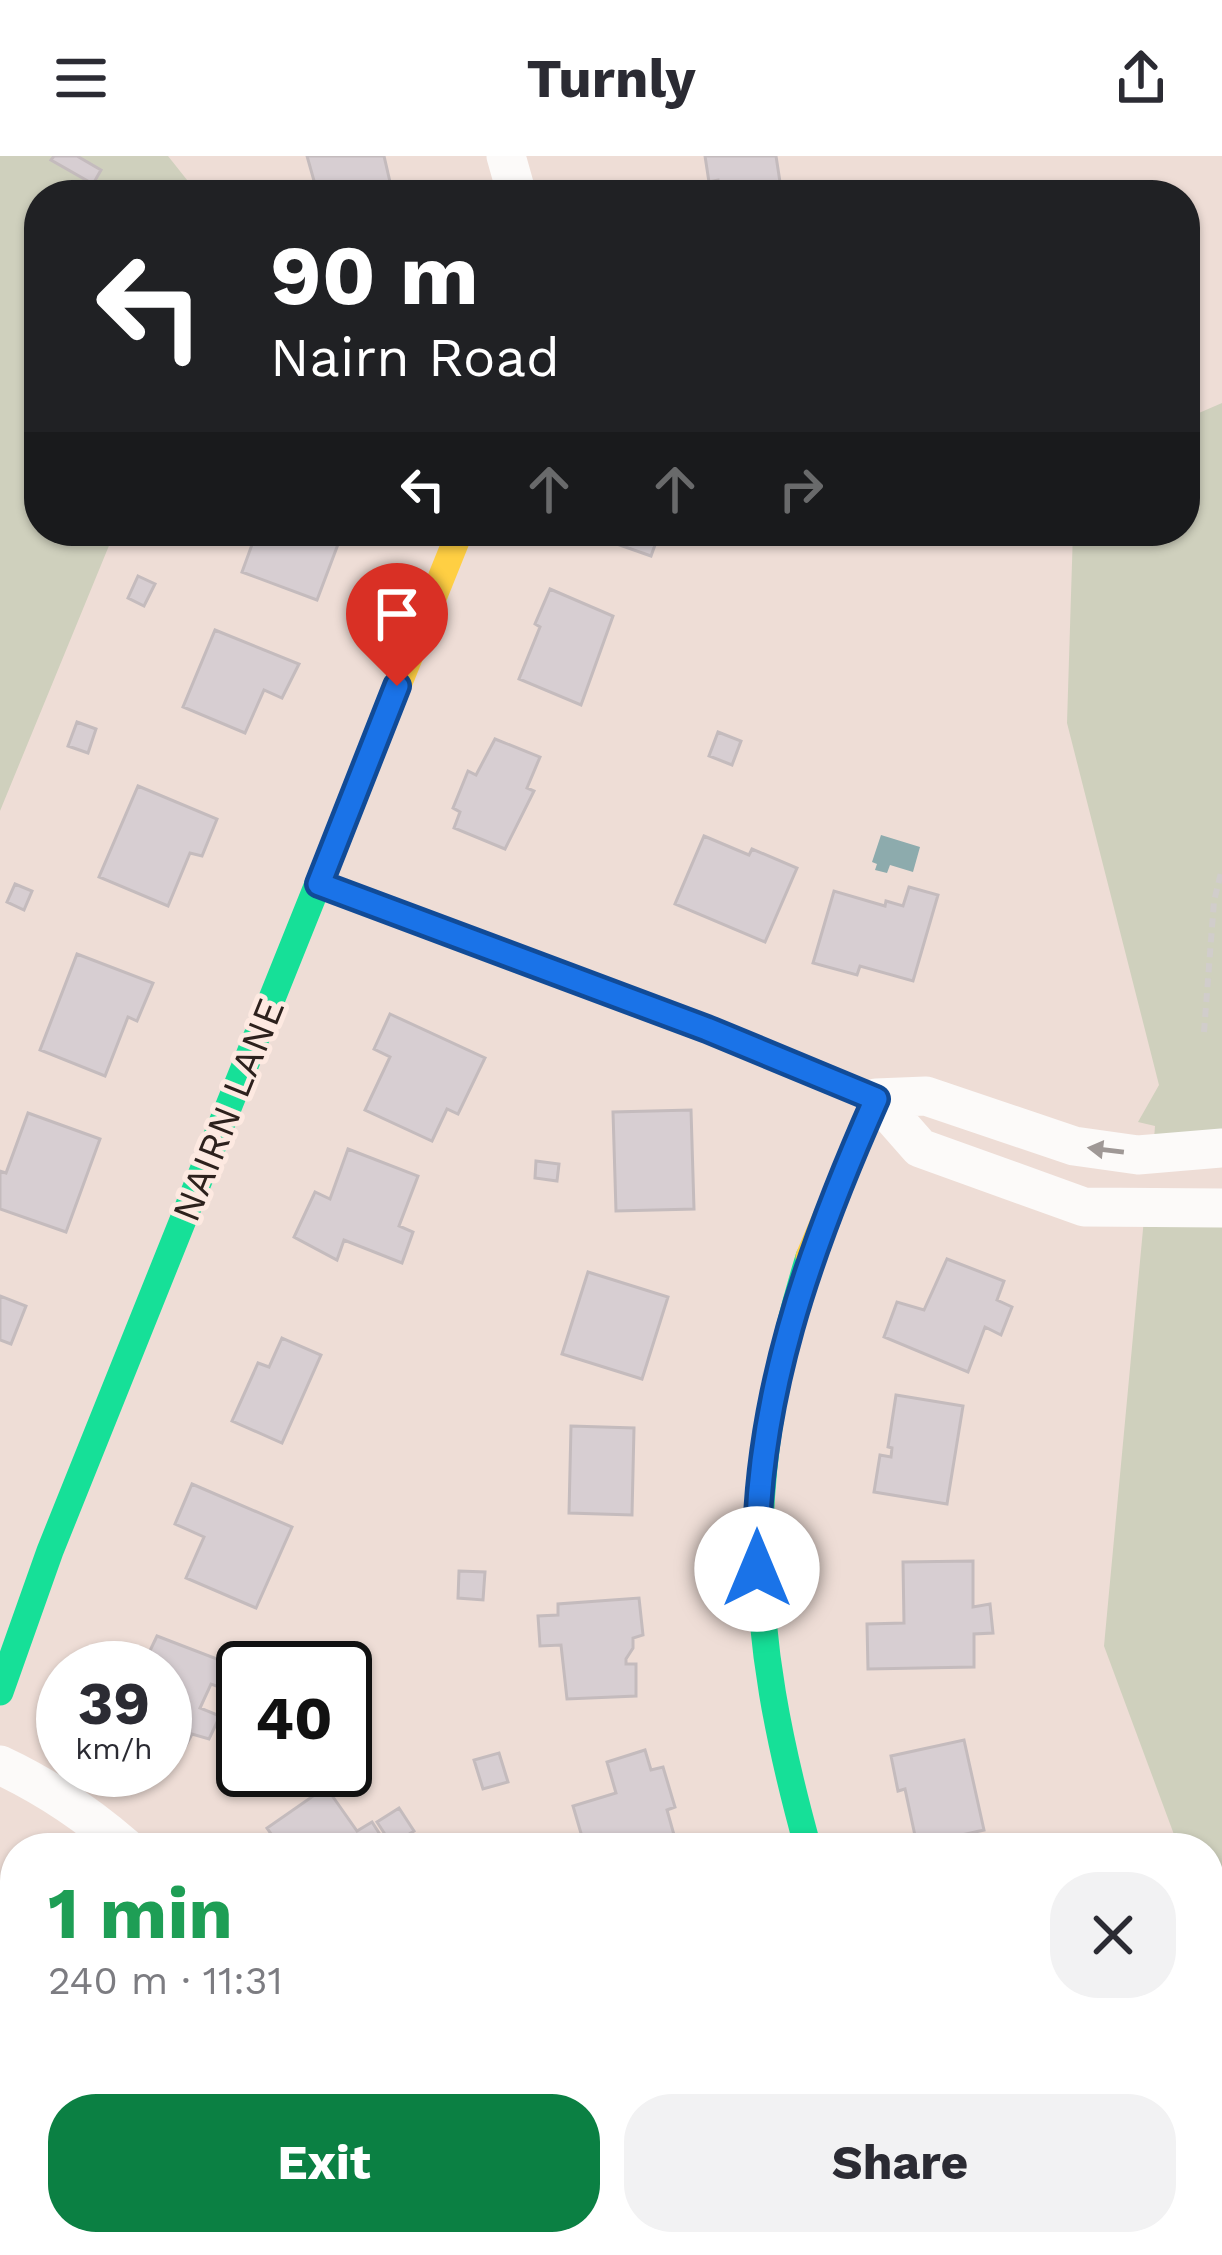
<!DOCTYPE html>
<html lang="en">
<head>
<meta charset="utf-8">
<style>
	body { margin:0; font-family:"Work Sans",sans-serif; background:#f2f2f3; color:#2b2b33; height:100vh; display:flex; flex-direction:column; font-size:45px; white-space:nowrap }
	* { box-sizing:border-box; margin:0 }
	p { font-size:39px; color:#7c7c81 }
	.icon { flex:none; width:66px; height:66px; fill:none; stroke:currentColor; stroke-width:2; stroke-linecap:round; stroke-linejoin:round }
	.map { position:relative; flex:1; overflow:hidden }
	.drawer { position:absolute; left:0px; top:1677px; width:1224px; height:423px; display:flex; flex-direction:column; background:#fff; border-radius:48px 48px 0 0; box-shadow:0 3px 9px #0004 }
	.drawer>* { flex:none }
	.banner { position:absolute; left:24px; top:24px; width:1176px; height:366px; border-radius:48px; box-shadow:0 3px 9px #0004; background:#202124; color:#fff; overflow:hidden }
	.speed { position:absolute; left:36px; top:1485px; display:flex; gap:24px; font-size:60px; font-weight:700; text-align:center }
	.speed>* { display:grid; place-content:center; width:156px; height:156px; border-radius:50%; background:#fff; box-shadow:0 3px 9px #0004; line-height:1 }
	.speed small { font-size:30px; font-weight:400 }
	.speed .limit { border:6px solid #111; border-radius:18px; background:#fff; color:#111 }
	.pin { position:absolute; display:grid; place-items:center; width:102px; height:102px; color:#fff; margin:-123px -51px; border-radius:50% 50% 50% 0; rotate:-45deg; box-shadow:0 0 12px #0007 }
	.pin .icon { rotate:45deg }
	.me { position:absolute; width:132px; margin:-66px; rotate:0deg; stroke-linejoin:round; filter:drop-shadow(0 0 9px #0008) }
	.turn { display:flex; align-items:center; gap:42px; height:252px; padding:0 48px; font-size:54px }
	.turn .icon { width:156px; height:156px; stroke-width:2.5 }
	.turn b { display:block; font-size:84px; line-height:102px }
	.lanes { display:flex; align-items:center; height:114px; padding:0 48px; background:#0003; justify-content:center; gap:60px; direction:ltr }
	.lanes .off { opacity:.35 }
	.round { display:grid; place-items:center; flex:none; width:126px; height:126px; border-radius:48px; background:#f2f2f3 }
	.overview { display:flex; align-items:center; justify-content:space-between; height:204px; padding:0 48px }
	h1 { font-size:72px; font-weight:700; line-height:90px; color:#1e9e55 }
	.action { display:flex; gap:24px; margin-top:auto; padding:24px 48px }
	.action a { flex:1; height:138px; border-radius:48px; background:#0b8043; color:#fff; font-size:48px; font-weight:700; line-height:138px; text-align:center }
	.action a+a { background:#f2f2f3; color:#2b2b33 }
	header { display:flex; justify-content:space-between; align-items:center; height:156px; padding:0 48px; background:#fff; font-size:54px; font-weight:700 }
	.map>svg:first-child { display:block }
	.green { fill:#cfd0bd }
	.water { fill:#8dabad }
	.building { fill:#d7ced2; stroke:#c4bbbd; stroke-width:3 }
	.lines { fill:none; stroke-linecap:round; stroke-linejoin:round }
	.path { stroke:#d1cdcb; stroke-width:6; stroke-dasharray:9 6; stroke-linecap:butt }
	.street { stroke:#fcfaf9; stroke-width:39 }
	.fast { stroke:#16e098; stroke-width:27 }
	.slow { stroke:#ffcf43; stroke-width:27 }
	.oneway { fill:#9f9896 }
	.route-casing { stroke:#114b97; stroke-width:30 }
	.route { stroke:#1a73e8; stroke-width:21 }
	.labels { text-anchor:middle; dominant-baseline:central; stroke-width:10; stroke-linejoin:round; paint-order:stroke }
	.street-label { font-size:39px; fill:#2d211d; stroke:#fde9e1 }
</style>
</head>
<body>
<header><svg class="icon" aria-label="menu" viewBox="0 0 24 24"><path d="M4 6h16M4 12h16M4 18h16"/></svg>Turnly<svg class="icon" aria-label="share" viewBox="0 0 24 24"><path d="M12 15V3M7 8l5-5 5 5M5 13v7h14v-7"/></svg></header>
<div class="map">
<svg width="1222" height="2099" viewBox="0 0 1222 2099">
	<rect width="100%" height="100%" fill="#eeddd6"/>
	<!-- green -->
	<path class="green" d="M0,0H168L199,39H39V375H115L0,655Z
		M1222,247V992L1153,997L1155,970L1138,966L1159,929L1067,567L1073,375H1185V263Z
		M1145,1052H1222V1807L1209,1772V1692H1179L1104,1490Z"/>
	<!-- water -->
	<path class="water" d="M881,679L920,691L913,716L890,709L887,717L875,714L877,708L872,706Z"/>
	<!-- building -->
	<path class="building" d="M54,0H77L101,14L93,28L51,4Z
		M307,0H384L393,39H318Z
		M705,0H776L782,39H720L718,24L709,26Z
		M257,375H343L317,444L242,416Z
		M593,375H660L651,400L591,379Z
		M138,420L155,428L144,450L128,442Z
		M550,433L613,460L581,549L519,523L540,471L535,468Z
		M215,474L299,508L282,542L264,534L245,577L183,551Z
		M77,566L96,573L88,597L68,590Z
		M718,576L741,585L732,609L709,600Z
		M495,583L540,601L527,632L534,635L505,693L454,672L460,656L453,652L468,615L476,619Z
		M138,630L217,663L202,700L190,697L168,750L99,721Z
		M704,680L749,699L752,693L797,712L765,786L675,748Z
		M15,728L32,735L24,754L7,746Z
		M909,731L938,739L913,825L860,810L857,819L813,807L834,735L885,750L886,745L903,750Z
		M77,798L153,827L137,865L128,861L105,920L40,894Z
		M390,858L485,902L458,958L447,953L432,985L365,954L390,901L374,893Z
		M691,954L694,1053L616,1055L613,956Z
		M28,957L100,983L66,1076L0,1053V1015L6,1017Z
		M348,993L418,1020L399,1070L413,1076L402,1107L344,1084L337,1104L294,1081L315,1036L330,1043Z
		M536,1005L559,1008L557,1025L535,1022Z
		M947,1103L1004,1125L997,1144L1012,1151L1001,1179L985,1171L968,1216L884,1181L897,1146L924,1154Z
		M588,1116L668,1141L642,1223L562,1198Z
		M0,1140L26,1150L11,1188L0,1184Z
		M282,1182L321,1199L282,1287L232,1265L258,1207L269,1211Z
		M896,1239L963,1250L947,1348L874,1336L880,1299L891,1301L892,1292L888,1291Z
		M571,1270L634,1272L632,1359L569,1357Z
		M192,1328L292,1371L256,1452L186,1422L204,1381L175,1368Z
		M973,1405V1451L990,1448L993,1477L974,1478V1511L868,1513L867,1468L904,1467L903,1406Z
		M459,1415L485,1416L483,1444L458,1442Z
		M639,1442L643,1479L633,1482V1492L626,1503V1508H636V1540L567,1543L561,1489L540,1490L538,1460L558,1459V1448Z
		M157,1480L238,1511L228,1534L211,1528L200,1552L220,1560L209,1583L192,1578L183,1595L165,1587V1512H149L152,1506L146,1503Z
		M964,1584L984,1674L917,1689L905,1633L898,1635L891,1600Z
		M645,1594L651,1614L663,1611L675,1651L667,1654L676,1686L654,1692H609L606,1685L585,1691L573,1650L616,1637L607,1606Z
		M499,1597L508,1626L483,1633L474,1604Z
		M326,1631L357,1675L372,1666L388,1691L281,1692L267,1672Z
		M399,1652L414,1675L392,1689L377,1666Z
		M50,2085H146L147,2087L90,2099H48Z
		M468,2085H542L544,2092L521,2099H457L454,2090Z
		M1048,2085H1123L1128,2099L1051,2097Z
		M776,2090L777,2096L789,2094L790,2099H731Z"/>
	<g class="lines">
		<!-- path -->
		<path class="path" d="M1204,876L1214,745L1222,713"/>
		<!-- street -->
		<path class="street" d="M506,0L517,39
			M1222,992L1138,999L1074,990L926,940L876,942L920,992L1084,1051L1222,1052
			M0,1609C47,1631 87,1658 126,1692
			M927,2085L931,2099"/>
		<!-- fast -->
		<path class="fast" d="M0,1536L50,1395L328,703
			M808,1692C746,1469 741,1324 809,1101"/>
		<!-- slow -->
		<path class="slow" d="M328,703L460,375
			M319,728L707,873L876,942L809,1101"/>
	</g>
	<!-- one-way arrows -->
	<defs><path id="oneway-solid" d="M-6-.8H1V-3.2L6.5 0L1 3.2V.8H-6Z" transform="scale(3)"/></defs>
	<use class="oneway" href="#oneway-solid" transform="translate(1106 994) rotate(-173)"/>
	<g class="lines">
		<defs>
			<path id="route" d="M397,530L319,728L707,873L876,943C809,1094 754,1246 757,1413"/>
		</defs>
		<!-- route casing -->
		<use href="#route" class="route-casing"/>
		<!-- route -->
		<use href="#route" class="route"/>
	</g>
	<g class="labels">
		<!-- street labels -->
		<g class="street-label">
			<text transform="translate(228 954) rotate(-68)">NAIRN LANE</text>
		</g>
	</g>
</svg>
<div class="speed"><div>39<small>km/h</small></div><div class="limit">40</div></div>
<div class="pin" style="left:397px;top:530px;background:#d93025"><svg class="icon" aria-label="arrive" viewBox="0 0 24 24"><path d="M6 21V4h12l-3 4 3 4H6"/></svg></div>
<svg class="me" style="left:757px;top:1413px" viewBox="-20 -20 40 40"><circle r="19" fill="#fff"/><path d="M0-13L10 11 0 6-10 11z" fill="#1a73e8"/></svg>
<div class="banner">
<div class="turn"><svg class="icon" aria-label="left" viewBox="0 0 24 24"><path d="M17 20v-9H6M10 6l-5 5 5 5"/></svg><div><b>90 m</b>Nairn Road</div></div>
<div class="lanes"><svg class="icon" aria-label="left" viewBox="0 0 24 24"><path d="M17 20v-9H6M10 6l-5 5 5 5"/></svg><svg class="icon off" aria-label="ahead" viewBox="0 0 24 24"><path d="M12 20V5M6 11l6-6 6 6"/></svg><svg class="icon off" aria-label="ahead" viewBox="0 0 24 24"><path d="M12 20V5M6 11l6-6 6 6"/></svg><svg class="icon off" aria-label="right" viewBox="0 0 24 24"><path d="M7 20v-9h11M14 6l5 5-5 5"/></svg></div>
</div>
<section class="drawer">
<div class="overview"><div><h1>1 min</h1><p>240 m · 11:31</p></div><a class="round"><svg class="icon" aria-label="close" viewBox="0 0 24 24"><path d="M6 6l12 12M18 6L6 18"/></svg></a></div>
<div class="action"><a>Exit</a><a>Share</a></div>
</section>
</div>
</body>
</html>
